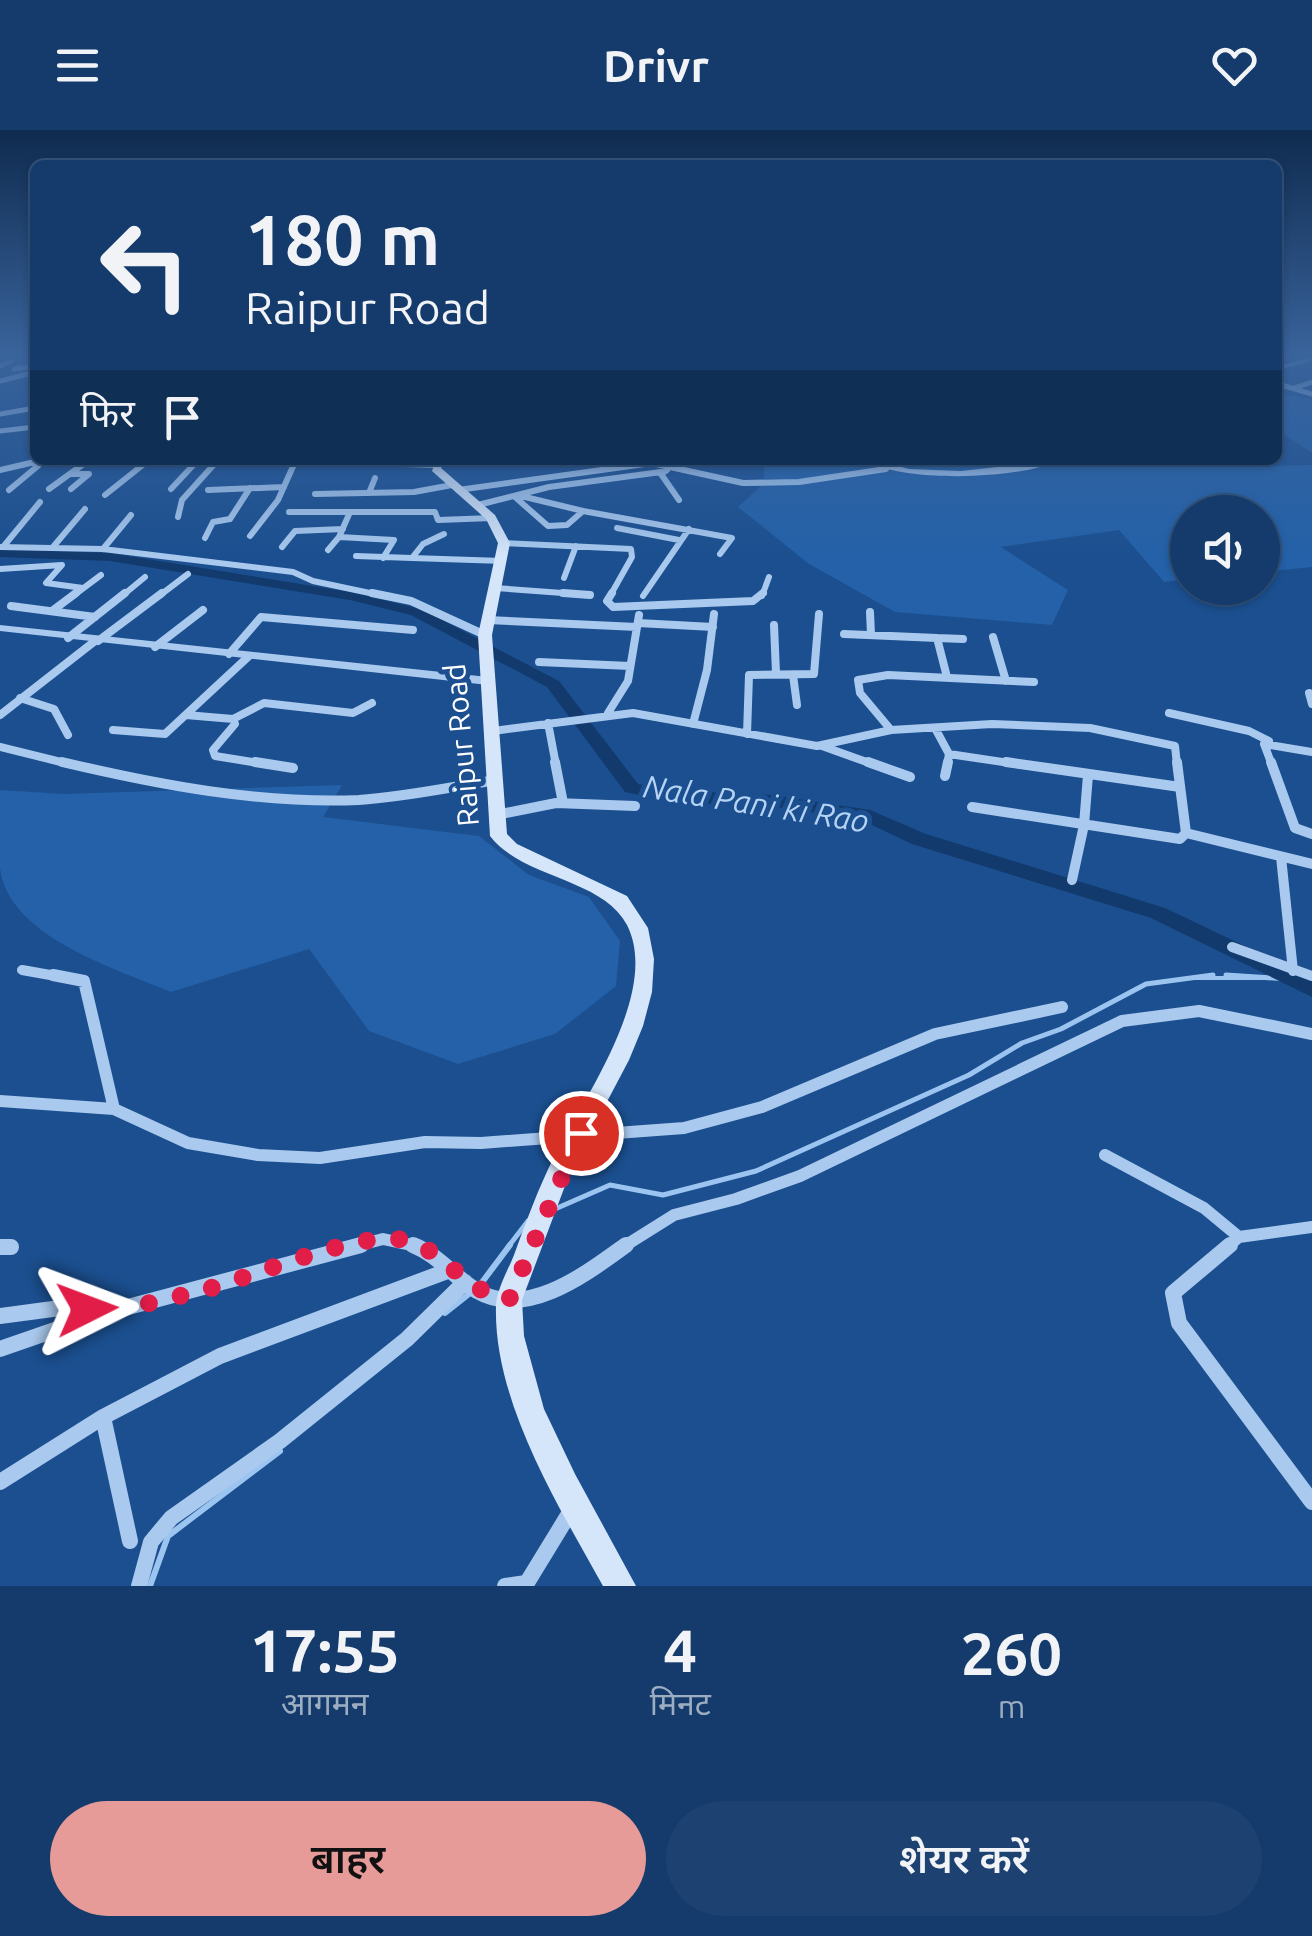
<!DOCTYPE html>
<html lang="hi">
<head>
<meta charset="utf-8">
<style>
	body { margin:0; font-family:Ubuntu,"Noto Sans Devanagari",sans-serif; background:#1d4271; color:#f1f3f6; height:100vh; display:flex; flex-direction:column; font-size:38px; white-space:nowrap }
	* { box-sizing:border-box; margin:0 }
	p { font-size:32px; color:#9dadc1 }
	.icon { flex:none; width:55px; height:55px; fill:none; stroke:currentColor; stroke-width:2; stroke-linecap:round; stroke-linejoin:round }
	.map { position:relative; height:1456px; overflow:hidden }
	.drawer { display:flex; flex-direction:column; background:#143b6b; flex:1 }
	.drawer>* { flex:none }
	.guide { position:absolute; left:30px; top:30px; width:1252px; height:305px; border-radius:15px; box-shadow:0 2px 8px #0004,0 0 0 2px #33557e; background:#143b6b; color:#f1f3f6; overflow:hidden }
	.buttons { position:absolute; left:1170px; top:365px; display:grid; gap:20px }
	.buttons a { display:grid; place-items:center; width:110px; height:110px; border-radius:50%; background:#143b6b; box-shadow:0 2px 8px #0004,0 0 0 2px #33557e; font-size:50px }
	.pin { position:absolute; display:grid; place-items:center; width:85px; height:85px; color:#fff; margin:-42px; border:5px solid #fff; border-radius:50%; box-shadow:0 2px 10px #0007 }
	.me { position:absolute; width:110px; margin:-55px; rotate:87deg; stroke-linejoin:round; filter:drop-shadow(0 0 8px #0008) }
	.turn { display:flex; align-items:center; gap:35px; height:210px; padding:0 50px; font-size:45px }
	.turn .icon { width:130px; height:130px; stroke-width:2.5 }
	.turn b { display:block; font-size:70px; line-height:85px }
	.then { display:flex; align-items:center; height:95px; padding:0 50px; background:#0003; gap:20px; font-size:38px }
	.eta { display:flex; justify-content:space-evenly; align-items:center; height:170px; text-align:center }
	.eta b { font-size:60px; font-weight:600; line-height:70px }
	.primary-button { display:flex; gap:20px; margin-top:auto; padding:20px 50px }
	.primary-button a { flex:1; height:115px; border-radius:60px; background:#e69b98; color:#111; font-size:40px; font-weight:600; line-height:115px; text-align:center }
	.primary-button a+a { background:#1d4271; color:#f1f3f6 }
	header { display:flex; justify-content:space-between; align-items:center; height:130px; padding:0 50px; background:#143b6b; font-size:45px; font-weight:600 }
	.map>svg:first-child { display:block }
	.green { fill:#2461a8 }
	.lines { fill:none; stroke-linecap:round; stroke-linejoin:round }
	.stream-far2 { stroke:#9cc4f0; stroke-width:4 }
	.stream-far1 { stroke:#9cc4f0; stroke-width:5 }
	.stream { stroke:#9cc4f0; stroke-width:6 }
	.river { fill:#123a6d; fill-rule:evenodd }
	.minor-far5 { stroke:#a9c9ee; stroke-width:5 }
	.minor-far4 { stroke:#a9c9ee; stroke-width:6 }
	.minor-far3 { stroke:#a9c9ee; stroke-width:8 }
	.minor-far2 { stroke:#a9c9ee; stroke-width:10 }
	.minor-far1 { stroke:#a9c9ee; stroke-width:12 }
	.minor { stroke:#a9c9ee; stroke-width:16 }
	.tertiary { fill:#a9c9ee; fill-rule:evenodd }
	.secondary { fill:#d6e6fa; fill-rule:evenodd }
	.route { stroke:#e11d48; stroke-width:18; stroke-dasharray:0 32.4 }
	.labels { text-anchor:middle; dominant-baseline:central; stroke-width:10; stroke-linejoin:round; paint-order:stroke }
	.street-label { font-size:30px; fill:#fff; stroke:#1b4f8f }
	.water-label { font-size:32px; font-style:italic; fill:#b5d3f5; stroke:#1b4f8f }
</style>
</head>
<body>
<header><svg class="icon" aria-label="menu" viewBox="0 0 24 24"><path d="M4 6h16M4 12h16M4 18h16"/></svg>Drivr<svg class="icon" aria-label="heart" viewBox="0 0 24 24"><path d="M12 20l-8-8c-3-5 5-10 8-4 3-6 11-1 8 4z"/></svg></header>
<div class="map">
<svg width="1312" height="1456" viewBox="0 0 1312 1456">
	<rect width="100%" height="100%" fill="#1b4f8f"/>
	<!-- green -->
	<path class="green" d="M1278,263L1312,269V323L1278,300Z
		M765,330H1198L1268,336L1312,335V437L1263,442L1262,382H1188L1187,449L1164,452L1119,400L1001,417L1068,460L1052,495L895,482L809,434L738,377L763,354Z
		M342,655L323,687L479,706L529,745L589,767L620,811L616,856L555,904L458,934L369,901L309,819L171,862C117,839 8,807 0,738C0,713 0,685 0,660L64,664Z"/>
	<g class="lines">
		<!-- stream-far2 -->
		<path class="stream-far2" d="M1193,848H1271"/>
		<!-- stream-far1 -->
		<path class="stream-far1" d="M1226,845L1289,849
			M555,1079L610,1055L663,1065L756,1041L969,945L1022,913L1061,899L1146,854L1213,845
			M508,1117L528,1091"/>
		<!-- stream -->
		<path class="stream" d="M480,1155L510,1115
			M445,1183L469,1164
			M150,1456L168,1406L280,1321"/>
		<!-- river -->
		<path class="river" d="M0,419L110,423L350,462L421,479L559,551L638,654L672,660L772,665L870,680L926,704L1165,778L1312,848V867L1151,788L912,714L859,689L772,677L672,672L625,662L547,557L411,485L350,470L110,431L0,427Z"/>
		<!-- minor-far5 -->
		<path class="minor-far5" d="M0,236L11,231
			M14,239L35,236
			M0,251L35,242
			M1278,254L1312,264
			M1294,258L1312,252
			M0,284L35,278
			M0,301L35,297
			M278,330L328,332
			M36,332L43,330"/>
		<!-- minor-far4 -->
		<path class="minor-far4" d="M278,330L436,335
			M0,340L43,330
			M667,340L661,344L679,370
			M70,344H89L71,359
			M49,359L89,330
			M171,359L198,330
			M9,360L45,330
			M208,360L284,357
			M458,360L652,333L743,353L799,352L886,339
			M369,363L375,348
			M315,364L414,362L452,355
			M105,365L149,330
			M521,366L583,381
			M515,367L548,396L567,395L583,381L732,408L720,424
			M478,375L549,357L661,342
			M289,382H350
			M178,387L182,370L218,330
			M617,398L679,410
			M444,404L423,414L412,428L503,431
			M250,406L278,370L295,332
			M339,407L350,382H435L438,390L492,388
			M205,408L213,392L230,389L250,358
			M504,413L631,419L632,427L610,466
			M0,417L103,419L293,442L313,451L384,466
			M3,417L40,372
			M53,417L85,379
			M282,417L295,401L343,399
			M103,419L131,385
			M328,420L339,407L394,410L383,428
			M356,426L412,428
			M0,439L62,435L46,453L83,458
			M564,448L576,416
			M495,458L590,465
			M73,466L101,445
			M122,466L145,447
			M159,466L188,444
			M643,466L689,399
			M762,466L769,447"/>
		<!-- minor-far3 -->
		<path class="minor-far3" d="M372,463L411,471L485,505
			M563,463L590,465
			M612,463L607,471L613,477L753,471L763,463
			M11,476L95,487
			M52,481L76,463
			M870,482L871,505
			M487,490L637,497
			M638,493L713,497
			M774,495L776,543
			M844,504L937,508L947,547
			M993,507L1006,551
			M68,508L125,463
			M937,508L963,509
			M98,511L162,463
			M155,517L203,480
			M229,524L261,487L413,500
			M539,532L630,536
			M793,545L797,575
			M1309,563L1312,574
			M20,568L54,579L68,605
			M608,583L628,551L639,485
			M1169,583L1249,601L1269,611
			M0,585L95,511
			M186,585L233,589L235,594L213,620L215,626L271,635
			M233,589L264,573L353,583L372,573
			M548,593L556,635
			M693,594L707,540L714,484
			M935,598L949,624L947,635
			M113,600L165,604L249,526
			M891,600L860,563L858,550L888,545L1034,552
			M493,601L633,583L817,616L891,600L992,594L1090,598L1175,616L1177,635
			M747,604L749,545L814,544L819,484
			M822,616L875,635
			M0,617L73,635
			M949,624L1023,635
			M1272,635L1264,614L1312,622"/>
		<!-- minor-far2 -->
		<path class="minor-far2" d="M62,632C159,655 259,674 359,670C405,667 451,657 496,650
			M255,632L293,638
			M555,632L563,673
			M868,632L910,647
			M1006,632L1180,657
			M1177,632L1186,703
			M1271,632L1295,698L1312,704
			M945,646L948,632
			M972,677L1180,709L1186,703L1312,734
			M496,685L556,673L635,676
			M1281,727L1293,841
			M1072,750L1084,695L1088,645
			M1232,817L1312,846
			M22,840L67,848"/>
		<!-- minor-far1 -->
		<path class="minor-far1" d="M53,845L84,851L114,979
			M0,971L114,979L188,1013L258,1025L320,1028L425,1012L481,1013L684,998L762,977L935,904L1062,877
			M1105,1025L1204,1078L1239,1107
			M0,1117H11
			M352,1117L383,1109L420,1117
			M623,1117L674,1085L736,1069L800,1046L1122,891L1199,881L1312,904
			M1227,1117L1239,1107L1312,1097"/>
		<!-- minor -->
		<path class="minor" d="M413,1115C438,1125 454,1147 477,1161C527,1190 587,1143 626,1115
			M1230,1115L1173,1163L1179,1193L1312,1372
			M0,1117H11
			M0,1186L75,1176L98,1185
			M0,1219L98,1185L361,1115
			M103,1287L130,1411
			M0,1352L103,1287L220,1226L450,1140
			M139,1456L151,1412L171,1388L280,1311L407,1209L465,1152
			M505,1456L526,1453
			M525,1456L572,1379"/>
		<!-- tertiary -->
		<path class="tertiary" d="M1312,227V231L1278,240V236Z
			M863,330H875L909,339L961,341L1061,330C1018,350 904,353 863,330Z
			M0,495L488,547L494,551L488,555L0,501Z"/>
		<!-- secondary -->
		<path class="secondary" d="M436,330H446L441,338L495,385L510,413L492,505L507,704L517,714L627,766L648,798L654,829L652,862L643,896L629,930L571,1040L522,1170L524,1206L544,1279L575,1344L636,1456H603C558,1375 493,1271 496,1175C497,1159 508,1140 514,1125C526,1092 538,1059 554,1027C583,969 661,862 627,795C603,748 523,749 490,706L478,505L498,413L486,389L432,341Z"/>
	</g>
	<!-- sky -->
	<linearGradient id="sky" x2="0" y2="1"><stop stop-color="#0f2b4f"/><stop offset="0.52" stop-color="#39639b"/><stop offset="1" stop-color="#39639b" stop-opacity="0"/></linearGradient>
	<rect width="1312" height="428" fill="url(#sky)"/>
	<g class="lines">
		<!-- route -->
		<path class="route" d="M87,1179L98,1185C136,1176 174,1168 211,1158C257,1145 361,1100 404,1110C446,1120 462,1161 509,1170L581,1003"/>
	</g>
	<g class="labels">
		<!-- street labels -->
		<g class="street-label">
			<text transform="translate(461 615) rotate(-95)">Raipur Road</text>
		</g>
		<!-- water labels -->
		<g class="water-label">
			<text transform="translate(756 673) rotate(9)">Nala Pani ki Rao</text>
		</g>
	</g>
</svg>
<div class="buttons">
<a><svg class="icon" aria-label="sound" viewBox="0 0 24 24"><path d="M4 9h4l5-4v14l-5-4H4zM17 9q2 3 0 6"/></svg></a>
</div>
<div class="pin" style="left:581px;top:1003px;background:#d93025"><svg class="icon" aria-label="arrive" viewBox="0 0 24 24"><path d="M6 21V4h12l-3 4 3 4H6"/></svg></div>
<svg class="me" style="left:87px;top:1179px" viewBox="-20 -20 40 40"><path d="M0-17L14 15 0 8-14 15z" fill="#e11d48" stroke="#fff" stroke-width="4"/></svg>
<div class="guide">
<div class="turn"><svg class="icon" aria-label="left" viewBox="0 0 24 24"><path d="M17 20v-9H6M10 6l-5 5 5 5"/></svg><div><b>180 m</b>Raipur Road</div></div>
<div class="then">फिर<svg class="icon" aria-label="arrive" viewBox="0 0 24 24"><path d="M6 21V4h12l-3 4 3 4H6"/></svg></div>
</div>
</div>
<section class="drawer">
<div class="eta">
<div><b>17:55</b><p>आगमन</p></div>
<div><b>4</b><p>मिनट</p></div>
<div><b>260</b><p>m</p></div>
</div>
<div class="primary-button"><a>बाहर</a><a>शेयर करें</a></div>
</section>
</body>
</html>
